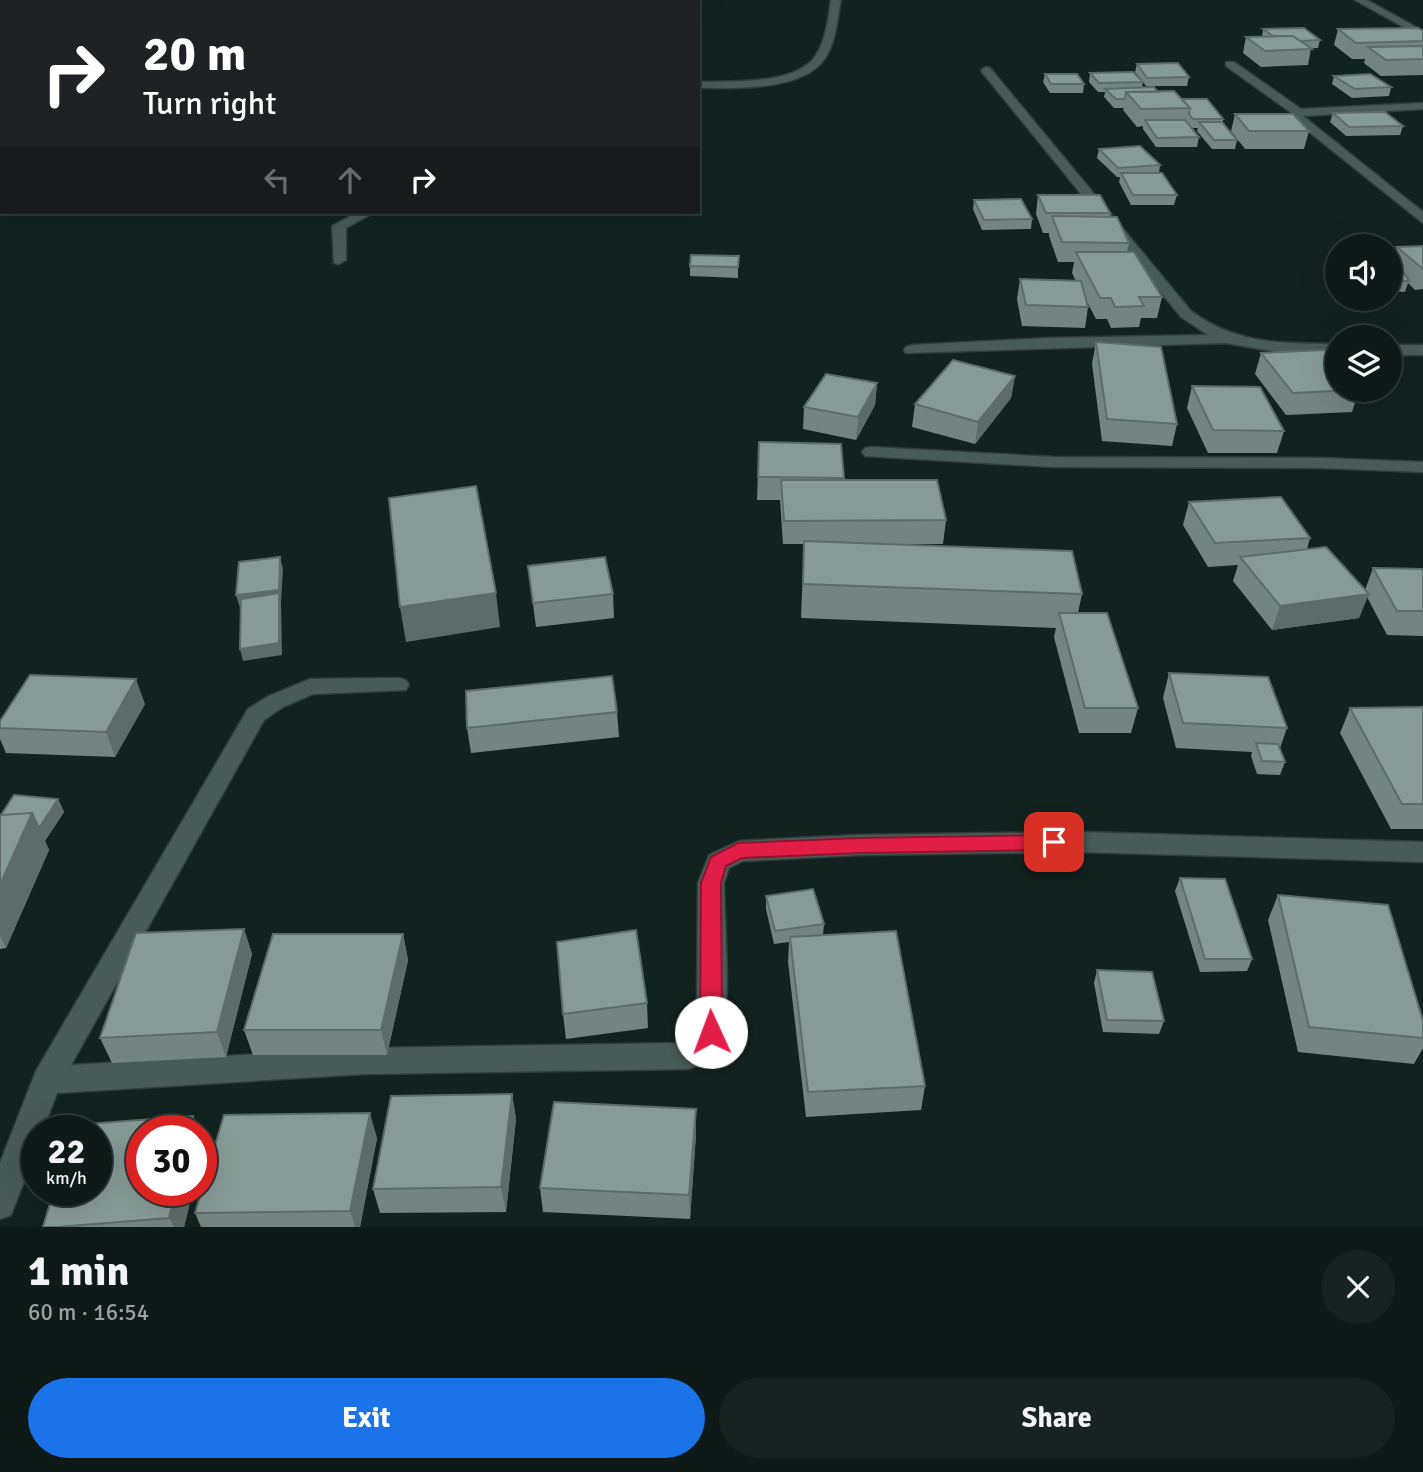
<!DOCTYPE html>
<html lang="en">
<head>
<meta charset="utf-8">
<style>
	body { margin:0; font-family:Signika,sans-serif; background:#172320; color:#f1f3f6; height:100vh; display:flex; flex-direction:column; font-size:26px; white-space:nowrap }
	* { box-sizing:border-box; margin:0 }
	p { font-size:23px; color:#9ba1a1 }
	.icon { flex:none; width:38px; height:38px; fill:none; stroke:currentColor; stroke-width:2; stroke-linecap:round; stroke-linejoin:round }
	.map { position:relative; height:1227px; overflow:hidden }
	.side { display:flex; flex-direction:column; background:#0e1a17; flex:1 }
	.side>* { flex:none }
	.top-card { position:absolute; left:0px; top:0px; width:700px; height:214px; box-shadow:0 7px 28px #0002,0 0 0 2px #2e3836; background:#202124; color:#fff; overflow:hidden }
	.controls { position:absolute; left:1325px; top:234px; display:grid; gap:14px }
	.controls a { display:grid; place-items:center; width:77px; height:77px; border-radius:50%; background:#0e1a17; box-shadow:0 7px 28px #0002,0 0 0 2px #2e3836; font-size:35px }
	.speed { position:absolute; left:21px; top:1115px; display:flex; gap:14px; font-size:35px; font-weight:700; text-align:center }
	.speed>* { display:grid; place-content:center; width:91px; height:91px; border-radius:50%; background:#0e1a17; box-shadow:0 7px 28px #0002,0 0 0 2px #2e3836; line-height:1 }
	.speed small { font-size:18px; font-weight:400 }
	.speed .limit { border:10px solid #d22; background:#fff; color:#111 }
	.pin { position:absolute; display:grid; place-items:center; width:60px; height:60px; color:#fff; margin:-30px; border-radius:14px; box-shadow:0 4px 10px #0006 }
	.me { position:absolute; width:77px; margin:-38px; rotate:358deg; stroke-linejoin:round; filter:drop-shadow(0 0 5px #0008) }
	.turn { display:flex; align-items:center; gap:24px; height:147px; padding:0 28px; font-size:32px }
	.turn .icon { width:91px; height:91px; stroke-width:2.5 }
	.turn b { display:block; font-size:49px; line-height:60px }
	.lanes { display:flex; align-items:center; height:66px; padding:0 28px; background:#0003; justify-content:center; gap:35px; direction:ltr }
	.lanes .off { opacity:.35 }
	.round { display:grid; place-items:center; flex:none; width:74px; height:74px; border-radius:37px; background:#172320 }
	.headline { display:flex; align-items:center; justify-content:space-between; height:119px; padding:0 28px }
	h1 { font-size:42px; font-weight:800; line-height:52px }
	.primary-button { display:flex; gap:14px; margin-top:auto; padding:14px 28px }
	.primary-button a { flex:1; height:80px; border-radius:42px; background:#1a73e8; color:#fff; font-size:28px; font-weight:800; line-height:80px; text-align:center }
	.primary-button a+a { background:#172320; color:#f1f3f6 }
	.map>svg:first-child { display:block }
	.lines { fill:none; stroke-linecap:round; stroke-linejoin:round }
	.street-casing { stroke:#323d3a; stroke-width:3 }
	.street { fill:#495b57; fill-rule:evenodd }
	.wall { fill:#748581 }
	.shaded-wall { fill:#5e6c69 }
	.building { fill:#879b96; stroke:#5e6c69; stroke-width:2 }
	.route { fill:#e11d48; stroke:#92132f; stroke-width:2 }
</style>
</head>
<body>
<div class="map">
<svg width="1423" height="1227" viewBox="0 0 1423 1227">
	<rect width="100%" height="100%" fill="#12231f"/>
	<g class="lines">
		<defs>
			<path id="street" d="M10,0H21L8,2Z
				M233,0H244L231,2Z
				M831,0H841C837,19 836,41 826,57C804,92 734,88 698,88V82C730,81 793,85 814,58C826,42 828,19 831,0Z
				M1355,0H1367L1423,31V38Z
				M1226,62H1234L1301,109L1423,103V109L1303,116L1423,212V223L1293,119V114L1226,66Z
				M986,67L990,68L1191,311C1237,345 1282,343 1337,344V354L1277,352L1226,343L906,353L904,350L906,347L912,345L1049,338L1208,335L1181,317L982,72L981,70Z
				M0,85H2V91H0Z
				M358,212H375L346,228V260L339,264L334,263L332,226Z
				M1390,345H1423V355H1390Z
				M871,447L1054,457L1322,458L1423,462V472L1322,468L1054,467L865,456L862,452L865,448Z
				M398,678L406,680L409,685L406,690L313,694L283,707L264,720L71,1065L365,1048L685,1043L694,1038L697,1032L698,883L709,855L739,841L859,835L1081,832L1423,842V862L1081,852L859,855L743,861L729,868L724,883C724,917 734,1030 716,1054C711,1062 697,1066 688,1069L365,1074L57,1093L43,1130H37V1148L11,1215L0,1219V1163L36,1071L248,709L267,697L310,679Z"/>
		</defs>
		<!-- street casing -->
		<use href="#street" class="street-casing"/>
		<!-- street -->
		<use href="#street" class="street"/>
	</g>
	<!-- wall -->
	<path class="wall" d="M2,10V49L0,50V11Z
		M1263,29L1320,40L1318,48H1311L1308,65L1261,67L1243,53L1246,37H1262Z
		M1338,29L1423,31V75L1381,76L1364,63L1365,59H1352L1334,45Z
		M1137,64L1189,77L1187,86H1146L1135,72Z
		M1090,73L1143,82L1142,87L1182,99L1223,119V123L1237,140L1235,149H1212L1197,131L1198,128H1192L1199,137L1197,147H1156L1143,129V126L1137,127L1123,110L1124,108H1114L1104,97L1105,92H1098L1089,82Z
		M1045,74L1084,84L1083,93H1050L1043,82Z
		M1334,76L1391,87L1389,96L1352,98L1332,84Z
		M0,102H2V135H0Z
		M1333,113L1403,126L1400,135L1346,136L1330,122Z
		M1235,114L1309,131L1304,149H1245L1231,131Z
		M1099,149L1160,165L1159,173L1177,195L1174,205H1131L1119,182L1120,177H1117L1097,158Z
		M1038,195L1110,213L1109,217L1129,243L1127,252L1162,297L1157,318H1141L1139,327L1111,328L1107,319H1096L1086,300L1088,307L1085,328L1022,326L1017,299L1020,279L1076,281L1072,273L1074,262H1058L1049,236V233H1043L1036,214Z
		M974,200L1032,219L1031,229L982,230L973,209Z
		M1423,246V289L1415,290L1408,283L1405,292L1390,291V262H1392L1397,247Z
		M690,266H738V278L690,276Z
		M1096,342L1177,424L1172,446L1102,441L1092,364Z
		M1261,353L1359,390L1352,412L1286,415L1255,374Z
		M1015,376L1011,398L975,444L912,427L915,404Z
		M877,383L875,405L856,440L803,429L804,407Z
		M1192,386L1284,431L1277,453H1208L1187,408Z
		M759,442L841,444L844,480L946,520L943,544H877L1082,594L1078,613L1138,708L1131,733H1079L1054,637L1056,628L801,618L804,544H783L780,500H757Z
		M1189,502L1310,538L1307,549L1365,590L1373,568L1423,569V636L1387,635L1367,597L1359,618L1272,630L1233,581L1238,565L1208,567L1183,525Z
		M528,566L613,594L614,618L536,627Z
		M1169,673L1287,728L1280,748L1285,762L1280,775L1257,774L1251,756L1252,752L1176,748L1163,698Z
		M145,704L115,757L6,753L0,739V721Z
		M1423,707V829H1391L1340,733L1350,708Z
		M617,712L619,737L471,753L467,728Z
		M58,799L64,812L45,841L49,850L6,948L0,949V815Z
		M1180,878L1252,959L1247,971L1200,972L1175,891Z
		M1278,895L1423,1021V1048L1414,1064L1298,1052L1268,920Z
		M766,896L824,924L823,935L925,1086L921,1110L806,1117L788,962L789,942L774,944L766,909Z
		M244,929L252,954L226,1057L112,1063L100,1038Z
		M403,934L408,960L387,1055H253L244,1030Z
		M1097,970L1164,1021L1159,1034L1103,1032L1094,983Z
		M647,1003L648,1028L566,1039L563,1014Z
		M512,1094L516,1119L506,1212L380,1213L373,1189Z
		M696,1134L690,1219L543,1212L540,1188Z
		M377,1138L360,1227H201L195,1213Z
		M142,1190H193L184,1227H43Z"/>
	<!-- shaded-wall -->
	<path class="shaded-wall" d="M99,0H113L114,2H96Z
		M1015,376L1011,398L975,444L978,422Z
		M877,383L875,405L856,440L858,417Z
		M280,557L283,569L281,602L282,655L243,661L240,649L279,603L240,608L236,595Z
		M496,593L500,627L406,642L400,607Z
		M1369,594L1359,618L1272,630L1280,606Z
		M136,679L145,704L115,757L106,732Z
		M58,799L64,812L45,841L49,850L6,948L0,936V885L32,813Z
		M244,929L252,954L226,1057L217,1032Z
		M403,934L408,960L387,1055L381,1030Z
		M512,1094L516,1119L506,1212L501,1187Z
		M696,1109V1134L690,1219L689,1195Z
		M370,1113L377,1138L360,1227H355L350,1211Z
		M193,1116L200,1130H190Z
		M201,1134L204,1140L201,1153Z
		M176,1190H193L184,1227H174L169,1218Z"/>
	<!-- building -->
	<path class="building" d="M42,0H99L96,2H39Z
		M1304,28L1320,40L1300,41L1293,36H1273L1263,29Z
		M1418,28L1423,31V41L1356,43L1338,29Z
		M1293,36L1312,49L1265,51L1246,37Z
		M1423,46V59L1386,60L1368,47Z
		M1178,63L1189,77L1147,78L1137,64Z
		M1133,72L1143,82L1099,83L1090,73Z
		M1045,74H1077L1084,84H1051Z
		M1370,74L1391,87L1355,89L1334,76Z
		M1154,87L1158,92H1126L1125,99H1116L1105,89Z
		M1174,91L1190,108L1141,109L1126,92Z
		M1182,99H1207L1223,119H1193L1189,114L1190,108Z
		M0,102H2V117H0Z
		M1385,112L1403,126L1349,127L1333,113Z
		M1235,114H1293L1309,131H1249Z
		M1145,120H1185L1199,137L1157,138Z
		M1199,122H1222L1237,140H1214Z
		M1140,146L1160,165L1118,168L1099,149Z
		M1121,173H1162L1177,195H1133Z
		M1038,195H1100L1110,213H1046Z
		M1021,199L1032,219L984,220L974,200Z
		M1052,216L1117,217L1129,243L1062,242Z
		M1423,246V269L1397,247Z
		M1076,252H1134L1162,297H1139L1144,306L1115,307L1111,298H1100Z
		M691,255L739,256L738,267L690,266Z
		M1390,262L1398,263L1409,281L1390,280Z
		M1020,279L1081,281L1088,307L1026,305Z
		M1096,342L1161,347L1177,424L1107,419Z
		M1325,350L1337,364V390H1353L1293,393L1261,353Z
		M953,360L1015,376L978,422L915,404Z
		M826,374L877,383L858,417L804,407Z
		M1192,386L1260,387L1284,431L1213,430Z
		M759,442L841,444L844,478L758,477Z
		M781,480H937L946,520L784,521Z
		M476,486L496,593L400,607L389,498Z
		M1281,497L1310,538L1215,543L1189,502Z
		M804,541L1072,551L1082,594L803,584Z
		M1326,547L1369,594L1280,606L1240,557Z
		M280,557L279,590L236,595L239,562Z
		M605,557L613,594L533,603L528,566Z
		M1373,568L1423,569V611H1397Z
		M279,593V643L240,649L241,599Z
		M1059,613H1107L1138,708H1085Z
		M1169,673L1268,677L1287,728L1183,723Z
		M30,675L136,679L106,732L0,728V721Z
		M612,676L617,712L467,728L466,691Z
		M1423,707V804H1402L1350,708Z
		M1256,743L1278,744L1285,762L1262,761Z
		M14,795L58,799L39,828L32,813L1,815Z
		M32,813L0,885V815Z
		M1180,878L1225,879L1252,959H1205Z
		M813,889L824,924L775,931L766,896Z
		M1278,895L1388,905L1423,1021V1038L1309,1027Z
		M244,929L217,1032L100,1038L136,933Z
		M636,930L647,1003L563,1014L557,942Z
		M896,931L925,1086L808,1092L790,937Z
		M273,934H403L381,1030H244Z
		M1097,970L1152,972L1164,1021L1107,1020Z
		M512,1094L501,1187L373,1189L391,1096Z
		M554,1102L696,1109L689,1195L540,1188Z
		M370,1113L350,1211L195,1213L224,1115Z
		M193,1116L190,1130H142V1190H176L169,1218L57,1227H43L54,1190H96V1130H72L73,1125Z"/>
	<!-- route -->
	<path class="route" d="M1054,835L1060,837L1063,842L1060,848L1054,850L859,853L742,858L726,866L721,883L722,1032L719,1039L711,1041L703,1039L700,1032L701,883L711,857L738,843L859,838Z"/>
</svg>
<div class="controls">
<a><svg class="icon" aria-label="sound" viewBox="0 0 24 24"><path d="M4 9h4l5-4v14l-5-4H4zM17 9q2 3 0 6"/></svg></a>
<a><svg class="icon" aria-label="layers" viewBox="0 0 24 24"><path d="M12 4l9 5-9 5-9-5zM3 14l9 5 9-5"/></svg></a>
</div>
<div class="speed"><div>22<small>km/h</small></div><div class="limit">30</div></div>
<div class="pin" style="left:1054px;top:842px;background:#d93025"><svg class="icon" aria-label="arrive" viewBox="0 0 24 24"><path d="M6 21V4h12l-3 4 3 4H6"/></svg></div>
<svg class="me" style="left:711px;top:1032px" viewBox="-20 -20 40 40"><circle r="19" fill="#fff"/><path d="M0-13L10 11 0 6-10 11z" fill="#e11d48"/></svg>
<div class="top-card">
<div class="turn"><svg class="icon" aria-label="right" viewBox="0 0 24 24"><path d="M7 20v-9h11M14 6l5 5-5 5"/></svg><div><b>20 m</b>Turn right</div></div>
<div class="lanes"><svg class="icon off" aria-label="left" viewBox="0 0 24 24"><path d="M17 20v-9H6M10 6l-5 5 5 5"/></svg><svg class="icon off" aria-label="ahead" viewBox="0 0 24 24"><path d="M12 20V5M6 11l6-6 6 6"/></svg><svg class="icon" aria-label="right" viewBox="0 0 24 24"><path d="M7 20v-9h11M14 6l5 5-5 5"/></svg></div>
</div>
</div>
<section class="side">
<div class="headline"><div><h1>1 min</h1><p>60 m · 16:54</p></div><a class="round"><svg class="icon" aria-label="close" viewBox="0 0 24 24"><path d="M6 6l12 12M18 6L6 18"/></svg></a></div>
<div class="primary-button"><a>Exit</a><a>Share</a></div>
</section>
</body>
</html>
